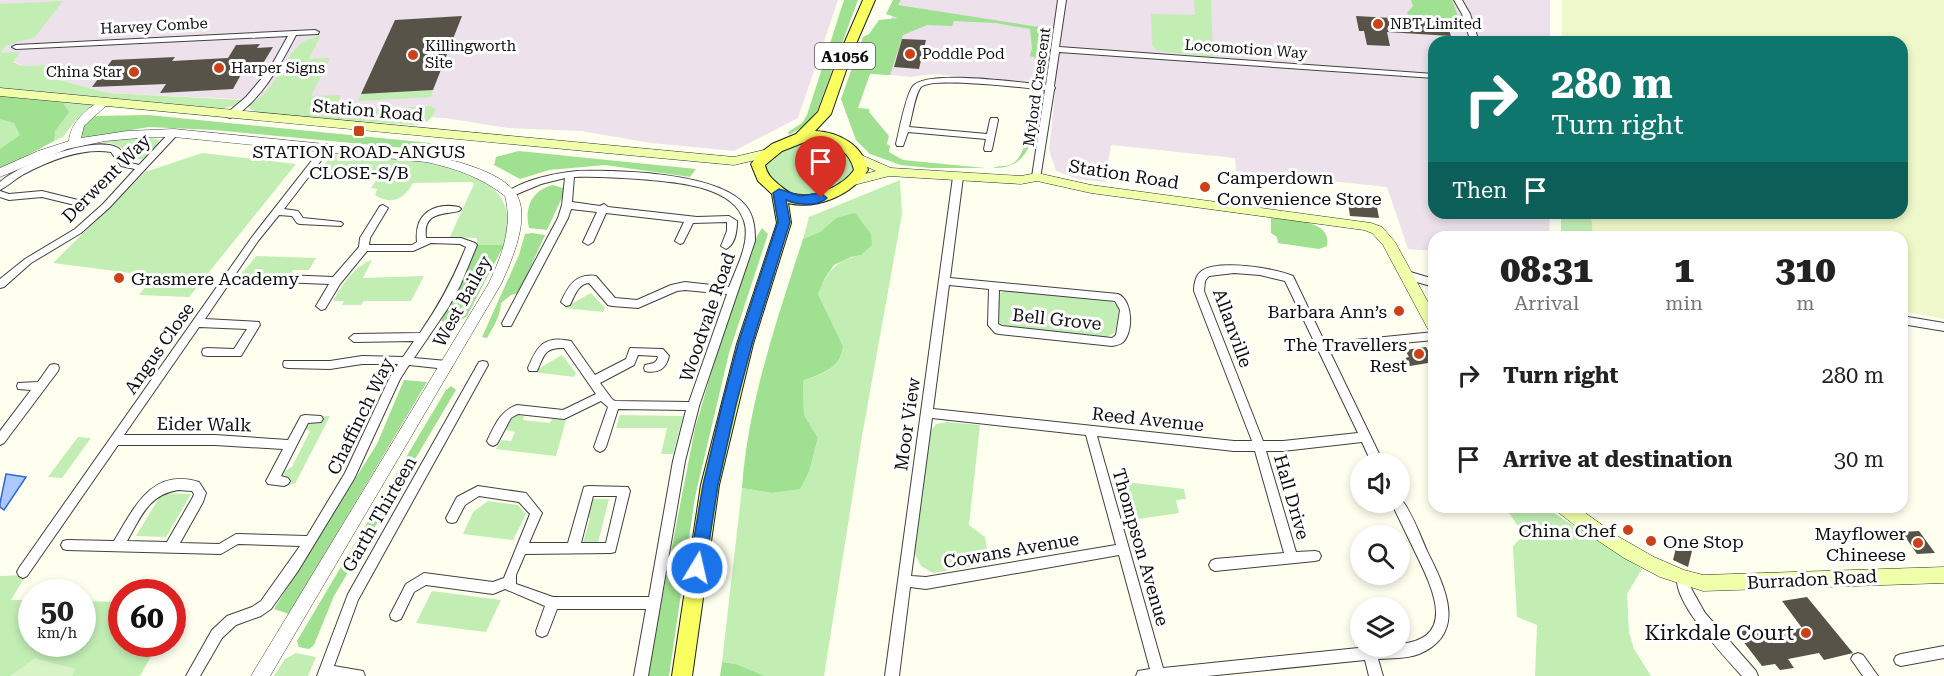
<!DOCTYPE html>
<html lang="en">
<head>
<meta charset="utf-8">
<style>
	body { margin:0; font-family:"Roboto Serif",serif; background:#f6f6f6; color:#222; height:100vh; display:flex; flex-direction:column; font-size:22px; white-space:nowrap }
	* { box-sizing:border-box; margin:0 }
	p { font-size:20px; color:#767676 }
	.icon { flex:none; width:33px; height:33px; fill:none; stroke:currentColor; stroke-width:2; stroke-linecap:round; stroke-linejoin:round }
	.map { position:relative; flex:1; overflow:hidden }
	.side { position:absolute; left:1428px; top:231px; width:480px; height:282px; display:flex; flex-direction:column; background:#fff; border-radius:18px; box-shadow:0 3px 9px #0003 }
	.side>* { flex:none }
	.banner { position:absolute; left:1428px; top:36px; width:480px; height:183px; border-radius:18px; box-shadow:0 3px 9px #0003; background:#0f766e; color:#fff; overflow:hidden }
	.tools { position:absolute; left:1350px; top:453px; display:grid; gap:12px }
	.tools a { display:grid; place-items:center; width:60px; height:60px; border-radius:50%; background:#fff; box-shadow:0 3px 9px #0003; font-size:30px }
	.speed { position:absolute; left:18px; top:579px; display:flex; gap:12px; font-size:30px; font-weight:700; text-align:center }
	.speed>* { display:grid; place-content:center; width:78px; height:78px; border-radius:50%; background:#fff; box-shadow:0 3px 9px #0003; line-height:1 }
	.speed small { font-size:15px; font-weight:400 }
	.speed .limit { border:9px solid #d22; background:#fff; color:#111 }
	.pin { position:absolute; display:grid; place-items:center; width:51px; height:51px; color:#fff; margin:-62px -26px; border-radius:50% 50% 50% 0; rotate:-45deg; box-shadow:0 0 6px #0007 }
	.pin .icon { rotate:45deg }
	.me { position:absolute; width:66px; margin:-33px; rotate:9deg; stroke-linejoin:round; filter:drop-shadow(0 0 4px #0008) }
	.turn { display:flex; align-items:center; gap:21px; height:126px; padding:0 24px; font-size:27px }
	.turn .icon { width:78px; height:78px; stroke-width:2.5 }
	.turn b { display:block; font-size:42px; line-height:51px }
	.then { display:flex; align-items:center; height:57px; padding:0 24px; background:#0003; gap:12px; font-size:22px }
	.eta { display:flex; justify-content:space-evenly; align-items:center; height:102px; text-align:center }
	.eta b { font-size:36px; font-weight:800; line-height:42px }
	ul { padding:0; list-style:none }
	li { display:flex; align-items:center; gap:18px; height:84px; padding:0 24px }
	li div { flex:1 }
	li b { display:block; font-size:22px }
	li em { font-style:normal }
	.map>svg:first-child { display:block }
	.industrial { fill:#ede1eb }
	.farmland { fill:#eff8cb }
	.green { fill:#c2eeb4 }
	.forest { fill:#9fe091 }
	.pitch { fill:#d8f4c7 }
	.water { fill:#adc9fc; stroke:#2d65db; stroke-width:1.5 }
	.building { fill:#585349 }
	.lines { fill:none; stroke-linecap:round; stroke-linejoin:round }
	.minor-casing { stroke:#414141; stroke-width:2 }
	.tertiary-casing { stroke:#414141; stroke-width:1 }
	.secondary-casing { stroke:#303030; stroke-width:1 }
	.primary-casing { stroke:#1f1f1f; stroke-width:2 }
	.minor { fill:#fff; fill-rule:evenodd }
	.tertiary { fill:#fff; fill-rule:evenodd }
	.secondary { fill:#f0ffaa; fill-rule:evenodd }
	.primary { fill:#f9ff5f; fill-rule:evenodd }
	.route { fill:#1a73e8; stroke:#114b97; stroke-width:1.5 }
	.poi-dot { fill:#cc4218; stroke:#fff; stroke-width:2 }
	.labels { text-anchor:middle; dominant-baseline:central; stroke-width:6; stroke-linejoin:round; paint-order:stroke }
	.far-poi-label { font-size:15px; fill:#0e0e0e; stroke:#fff; text-anchor:start }
	.far-street-label { font-size:15px; fill:#0e0e0e; stroke:#fff }
	.shield { fill:#fff; stroke:#565656; stroke-width:1.5 }
	.shield-label { font-size:16px; font-weight:bold; fill:#0e0e0e }
	.street-label { font-size:18px; fill:#0e0e0e; stroke:#fff }
	.poi-label { font-size:18px; fill:#0e0e0e; stroke:#fff; text-anchor:end }
	.near-poi-label { font-size:21px; fill:#0e0e0e; stroke:#fff; text-anchor:end }
</style>
</head>
<body>
<div class="map">
<svg width="1944" height="676" viewBox="0 0 1944 676">
	<rect width="100%" height="100%" fill="#feffef"/>
	<!-- industrial -->
	<path class="industrial" d="M0,0H838L798,118L734,151L651,143L581,131L508,128L445,118L273,109L258,100L108,93L60,80L71,64L22,66L0,54Z
		M901,0H1550V42H1434V213H1550L1549,237H1434V251L1408,249L1387,187L1236,171L1235,158L1111,145L1105,182L1078,179L1056,171L1049,150L1056,84L932,74L911,77L870,73L892,16Z"/>
	<!-- farmland -->
	<path class="farmland" d="M1562,0H1944V319L1902,311V237H1593L1591,213H1902V42H1562Z"/>
	<!-- green -->
	<path class="green" d="M1194,0H1211L1213,57L1157,51L1152,45L1151,14L1195,15Z
		M63,1L35,37L5,46L1,53L20,52L13,62L22,66L72,64L60,80L108,93L242,100L233,106L220,109L0,88V4Z
		M321,35L309,59L330,58L311,96L341,95L334,112L430,106L436,109C431,122 425,124 412,125L260,113L250,109L249,104C276,92 280,63 299,45C305,39 314,38 321,35Z
		M433,90L431,97L358,101L361,94Z
		M0,95L93,105L75,121L63,137L34,150L0,170Z
		M145,137L157,139L161,143L146,158L132,161L127,158C125,144 110,143 99,142Z
		M814,138C833,143 850,151 855,170C837,193 800,206 777,184C771,178 767,174 765,165L774,153Z
		M202,153L296,164L189,297L139,295L154,276L53,263L145,172Z
		M338,154C358,153 378,157 398,159C448,165 526,175 504,245H477V238L450,237L474,184L472,182L413,183C404,199 392,206 375,195L377,189L371,188L380,175L320,169L330,158Z
		M900,180L902,214L862,436L824,676H765L736,664L722,662L742,488L772,493L800,488L809,472L818,438L804,415L803,381C822,374 841,369 843,346L818,294C827,272 836,260 861,255L836,218L820,232L803,239L809,217Z
		M1561,213H1591L1593,237H1561Z
		M256,256L316,258L309,270H293L284,283L272,282L269,288L242,287L243,284H232C240,274 248,268 256,256Z
		M372,260L363,278L424,276L411,301H364L361,305H342L344,301H333C342,285 354,266 372,260Z
		M1007,290L1112,302L1119,307L1115,332L1107,337L1005,326L998,322L997,317L1000,293Z
		M591,293L605,308L603,312L564,308Z
		M562,355L576,373L574,377L533,372Z
		M514,415L524,416L523,420L550,423L552,419L566,420L556,456L496,449L501,440L511,441L515,432L506,430Z
		M620,415L683,416L673,454H661L667,428H616Z
		M322,416H330L295,484H286L290,478L284,475L283,472L292,467L310,431L304,428L311,423L318,422Z
		M947,422L980,425L969,525L985,537L988,554L971,557L973,566L933,573L921,566L914,552L931,431L936,424Z
		M78,437L91,438L62,478L48,477Z
		M1126,482L1184,489L1186,499L1176,500L1179,513L1125,521L1119,499L1131,498Z
		M162,493L191,494L166,537L136,536Z
		M590,499H609L598,543H583L590,518L585,517Z
		M488,501L518,505L526,514L513,540L463,534L473,512Z
		M1505,507H1544L1642,569L1627,594L1629,632L1634,649L1651,676H1535L1537,625L1517,617L1513,546L1524,535Z
		M26,575L11,600H31L32,644H82L83,601L121,602L122,644H158L140,676H0V576Z
		M432,591L501,600L486,632L416,623Z
		M296,653L316,657L308,676H274L285,659Z"/>
	<!-- forest -->
	<path class="forest" d="M844,0H858L817,111L804,126L789,135L788,132L802,123L807,115Z
		M893,0H901L898,5L1039,27L1042,30L1040,55L1037,58L1030,56L1032,48L1030,29L996,23L954,21L952,26L927,25L903,35L890,75L870,74L858,108L869,109V112L889,136L887,144L890,146L889,152L903,160L985,168H930L901,165L870,154L856,140L841,99L863,37L869,34L879,20L898,18L886,14Z
		M1411,0H1452L1461,24L1460,28L1453,27L1449,21L1409,15L1407,13L1413,6Z
		M1033,92L1038,94C1033,126 1037,169 993,168C999,165 1006,167 1012,164C1029,155 1030,110 1033,92Z
		M0,96L63,103L69,112L55,131L54,141L0,170V149L20,135L14,123L0,119Z
		M149,115L441,144L436,151L214,130L149,127L82,138V126L95,116Z
		M519,151L696,169L690,177L605,165L549,170L520,179L494,165L496,157Z
		M553,185L566,189L547,230L529,228C524,208 532,190 553,185Z
		M855,213L871,234L872,245L861,255L851,257L834,265L825,278L818,294L843,346C841,369 822,373 803,381L804,415L818,438L809,472L800,489L772,493L742,488C748,402 777,320 803,239L820,232L836,218Z
		M1271,218C1288,220 1333,219 1327,246L1319,249L1278,243L1277,237L1271,233Z
		M762,228L768,234L729,353L695,497L669,676H647L695,428L718,350L757,236Z
		M532,233L545,235L521,288L519,293L511,295L501,303C500,317 494,326 487,338L482,337L519,255L525,234Z
		M477,245H504L467,316L457,324L441,321Z
		M404,380L427,382L289,614L274,609L377,444Z
		M451,386L456,390L334,596L314,645L309,649L299,647L297,641L446,390Z
		M722,662L736,664L765,676H720Z"/>
	<!-- pitch -->
	<path class="pitch" d="M35,658L75,669L72,676H10Z"/>
	<!-- water -->
	<path class="water" d="M6,474L26,477L4,510L0,507V503Z"/>
	<!-- building -->
	<path class="building" d="M462,16L433,90L361,94L395,20Z
		M1356,16L1446,21L1451,36L1387,32L1390,46L1367,45L1364,31H1359Z
		M902,39L926,40L919,69L894,67Z
		M260,44L257,48L273,47L259,70L243,71L233,89L160,93L166,84L92,87L112,60L175,57L172,61L228,58L236,45Z
		M1362,194L1375,196L1379,218L1350,216L1348,203L1363,204Z
		M1426,347L1434,362L1410,366L1405,358L1409,357L1405,350Z
		M1919,531L1935,553L1917,554L1902,532Z
		M1677,544L1692,551L1688,567L1673,560Z
		M1807,597L1853,653L1824,660L1819,653L1788,659L1794,668L1780,670L1775,664L1762,666L1736,632L1766,627L1770,634L1802,628L1782,601Z"/>
	<g class="lines">
		<defs>
			<path id="minor" d="M1058,0H1066L1059,47L1434,74V78L1059,52L1054,86L1055,88L1054,90L1040,179L1037,180L1032,177L1045,90C1026,88 932,76 921,87C915,94 912,117 909,127L987,134L990,120L991,118H997L998,120L992,149L991,151H985L984,149L986,139L908,132L903,146H897L896,144C899,132 906,94 913,86C927,69 1022,83 1046,85Z
				M1454,0H1462L1470,14L1479,42H1471L1462,14Z
				M315,30L319,32L318,34L296,35C282,62 259,105 230,118L227,117V113L246,97L269,70L288,36L16,49L12,47L16,45Z
				M174,130L177,131V135L109,208L81,233L31,263L4,287L0,288V279L25,259L75,229L103,204L135,169L121,166L111,152C82,147 49,161 24,174C15,179 8,186 0,190V182C20,164 90,136 116,147C122,149 124,156 127,162L139,165L171,131Z
				M327,144L331,147L330,149L284,209L298,211L303,218L341,222L343,224L341,226L300,224L297,223L292,216L279,215L258,241L205,319L259,322L260,325L241,356H207L203,355L202,352L203,349L207,348L234,349L247,329L199,327L124,435H215L288,440L301,416L305,415L321,416L323,419L321,422L308,423L281,476L288,478L290,481L288,484L284,486L268,484L266,481L283,449L215,445H118L27,576L23,578L19,576L17,572L19,568L252,237L324,145Z
				M577,171C617,170 720,172 746,206C754,216 755,228 755,241L699,406L685,461L648,676H634L646,609H557L547,635L542,637L537,635L536,631L545,606L505,589L493,594L426,585L414,592L401,619L396,621L391,619L390,615L406,584L424,573L493,582L504,578L530,514L519,502L479,496L465,505L456,522L452,523L448,522L446,518L457,497L478,486L526,493L542,513L529,543H568L584,487L588,486L628,487L630,491L615,552L611,553L525,554L516,575V584L553,597H649L673,461L686,410L618,409L606,447L604,450L600,452L596,450L594,447L608,407L601,401L564,419L518,414L511,418L497,444L493,446L489,444L487,441C495,425 500,411 517,405L563,410L596,394L564,348C544,347 544,356 537,371H529L528,368C537,346 544,335 571,341L595,375L626,359L630,348L663,349L669,356C666,369 658,374 645,371L644,368L645,365C651,363 656,365 658,357L657,356L638,355L634,365L600,383L612,399L615,401L689,402L727,294L685,290L677,291L638,308L612,306L608,305L589,283C578,284 575,295 570,305L566,306L561,302C568,286 576,273 596,276L615,298L637,300L671,285L685,282L729,287C736,268 751,242 744,221C733,184 670,182 639,179C617,178 596,176 574,177L572,202L600,206L604,204L608,207L697,217L729,216L737,221C737,231 735,245 726,249L721,246L727,231V222L693,223L683,243L680,244L675,241L684,222L606,213L593,242L588,245L583,242L597,212L571,209L568,218L511,326H503L502,323L558,218L562,205L565,178L541,184L510,197L505,194C521,180 556,173 577,171ZM593,496H617L606,543H581Z
				M958,174L963,177L950,278L1118,294C1134,301 1133,335 1122,343C1119,345 1115,345 1112,346L999,334L995,333L988,325L989,289L949,285L933,409L1234,441H1252L1194,291C1194,283 1196,274 1203,270C1221,260 1274,268 1293,276L1325,343L1434,332V340L1329,350L1384,464H1372L1362,442L1283,451H1266L1296,552L1315,551L1319,552L1321,556L1319,560L1315,561L1215,571L1211,569L1209,565L1211,561L1215,559L1284,553L1255,451H1234L1097,436L1163,668L1378,646H1400V644C1456,639 1434,591 1418,558C1409,539 1400,521 1391,502H1400V498C1411,510 1420,535 1427,551C1444,585 1469,633 1419,654C1407,659 1391,658 1378,659L1383,676H1369L1365,660L1207,676H1136L1138,671L1150,669L1119,555L926,589L910,587L899,676H885L953,177ZM1234,273L1260,275L1285,281L1358,433L1283,441H1263L1204,291L1205,281L1209,276ZM999,290L1115,301L1120,310L1116,335L1112,338L1002,326L998,324ZM932,418L1086,435L1116,545L926,577L911,576Z
				M0,191L9,194L42,191L78,200L80,202L75,205L42,197L9,200L0,197Z
				M383,205L388,208L370,238L369,245H412L417,242C414,214 433,202 459,207L461,209L459,211C441,215 423,212 426,238H461L475,243L477,245L460,286L448,308L414,358L447,361L451,362L452,365L451,368L447,369L409,365L400,379L354,479L298,571L271,609L261,616L236,625L222,638L200,676H186L212,630L227,616L252,607L261,601L300,546L238,544L221,554L67,550L63,549L61,545L63,541L67,540L114,541C134,508 152,467 199,482L206,493L203,502L180,543L219,544L236,534L307,536L345,473L390,377L398,364H362L330,369L288,368L284,367L283,364L284,361H330L362,356L403,357L414,341L354,342L349,338L354,334L420,333C440,304 453,280 466,247L460,244L431,243L413,251H367L340,284L325,309L321,310L316,306L329,284L280,282L279,279L280,276L284,275L333,277L359,247L360,238L380,206ZM178,490L192,491L194,494L193,497L167,542L127,541C141,517 148,495 178,490Z
				M1407,271L1434,279V287L1403,278L1402,275L1403,272Z
				M1902,316L1944,323V331L1902,324Z
				M483,361L487,362L488,365L358,600L334,666L363,671L365,676H317L348,594L479,362Z
				M54,364L58,365L59,368L58,371L4,443L0,445V431L31,390L18,389L17,386L18,383L38,382L50,365Z
				M1682,571L1686,573L1692,590L1705,613L1756,671L1758,676H1742C1726,658 1668,598 1678,573Z
				M1944,646V658L1901,666L1896,664L1894,660L1896,656L1901,654Z
				M1858,653L1863,655L1878,676H1863L1851,659L1853,655Z"/>
			<path id="tertiary" d="M104,100L109,103L84,126L81,138L127,131L174,129L426,154C452,160 497,170 514,191C533,214 511,262 501,284L270,676H251L489,283C502,255 513,227 505,196C481,177 455,168 426,162L174,137H150L105,141L67,149L0,177V168L38,151L69,141C70,123 88,106 104,100Z"/>
			<path id="secondary" d="M0,88L734,157L768,149L774,153L773,156L734,165L0,96Z
				M859,154L891,168L1021,176L1037,173L1091,185L1371,223L1382,227L1395,242L1434,313V333L1429,331L1383,245L1372,233L1364,230L1091,193L1037,181L1021,184L889,176L854,185L849,184L847,181L849,178L876,171L854,161L853,158Z
				M1555,507H1577L1619,537L1654,557L1684,570L1703,575L1944,567V583L1703,591L1660,577L1624,558L1573,524L1558,512Z"/>
			<path id="primary" d="M863,0H875L852,53L831,114L815,131C839,132 863,145 868,170C852,195 817,210 788,203L791,223L753,344L719,485L692,676H672L701,485L737,344L777,223L772,194L758,181L751,164L758,155L772,144L796,134L818,112L840,53ZM810,140C829,139 850,150 854,170C843,186 814,199 794,194C788,193 783,188 778,184C771,178 767,174 765,165L782,151Z"/>
		</defs>
		<!-- minor casing -->
		<use href="#minor" class="minor-casing"/>
		<!-- tertiary casing -->
		<use href="#tertiary" class="tertiary-casing"/>
		<!-- secondary casing -->
		<use href="#secondary" class="secondary-casing"/>
		<!-- primary casing -->
		<use href="#primary" class="primary-casing"/>
		<!-- minor -->
		<use href="#minor" class="minor"/>
		<!-- tertiary -->
		<use href="#tertiary" class="tertiary"/>
		<!-- secondary -->
		<use href="#secondary" class="secondary"/>
		<!-- primary -->
		<use href="#primary" class="primary"/>
	</g>
	<!-- route -->
	<path class="route" d="M779,189L800,196L821,193L827,198C818,207 798,205 786,200L790,222L752,344L736,405L718,485L705,568L703,573L697,575L691,573L689,568L703,485L722,405L738,344L778,222L773,193Z"/>
	<!-- markers -->
	<g class="poi-dot">
		<circle cx="1378" cy="24" r="6"/>
		<circle cx="910" cy="54" r="6"/>
		<circle cx="413" cy="55" r="6"/>
		<circle cx="219" cy="68" r="6"/>
		<circle cx="134" cy="72" r="6"/>
		<rect x="353" y="125" width="12" height="12" rx="3"/>
		<circle cx="1205" cy="187" r="6"/>
		<circle cx="119" cy="278" r="6"/>
		<circle cx="1399" cy="311" r="6"/>
		<circle cx="1419" cy="354" r="6"/>
		<circle cx="1628" cy="530" r="6"/>
		<circle cx="1651" cy="541" r="6"/>
		<circle cx="1918" cy="543" r="6"/>
		<circle cx="1806" cy="633" r="6"/>
	</g>
	<g class="labels">
		<!-- far-poi labels -->
		<g class="far-poi-label">
			<text x="1390" y="24">NBT Limited</text>
			<text x="425" y="46">Killingworth<tspan x="425" dy="17">Site</tspan></text>
			<text x="922" y="54">Poddle Pod</text>
			<text x="231" y="68">Harper Signs</text>
			<text x="122" y="72" text-anchor="end">China Star</text>
		</g>
		<!-- far-street labels -->
		<g class="far-street-label">
			<text transform="translate(154 26) rotate(-3)">Harvey Combe</text>
			<text transform="translate(1246 49) rotate(4)">Locomotion Way</text>
			<text transform="translate(1037 87) rotate(-82)">Mylord Crescent</text>
		</g>
		<!-- shield labels -->
		<rect class="shield" x="815" y="43" width="60" height="26" rx="4.5"/>
		<g class="shield-label">
			<text x="845" y="56">A1056</text>
		</g>
		<!-- street labels -->
		<g class="street-label">
			<text transform="translate(368 110) rotate(5)">Station Road</text>
			<text transform="translate(1124 174) rotate(9)">Station Road</text>
			<text transform="translate(106 178) rotate(-45)">Derwent Way</text>
			<text transform="translate(462 301) rotate(-61)">West Bailey</text>
			<text transform="translate(707 317) rotate(-71)">Woodvale Road</text>
			<text transform="translate(1057 319) rotate(6)">Bell Grove</text>
			<text transform="translate(1233 328) rotate(70)">Allanville</text>
			<text transform="translate(159 348) rotate(-55)">Angus Close</text>
			<text transform="translate(360 416) rotate(-64)">Chaffinch Way</text>
			<text transform="translate(1148 419) rotate(6)">Reed Avenue</text>
			<text transform="translate(204 424) rotate(1)">Eider Walk</text>
			<text transform="translate(907 424) rotate(-82)">Moor View</text>
			<text transform="translate(1292 497) rotate(74)">Hall Drive</text>
			<text transform="translate(379 514) rotate(-60)">Garth Thirteen</text>
			<text transform="translate(1141 547) rotate(74)">Thompson Avenue</text>
			<text transform="translate(1011 550) rotate(-10)">Cowans Avenue</text>
			<text transform="translate(1812 579) rotate(-3)">Burradon Road</text>
		</g>
		<!-- poi labels -->
		<g class="poi-label">
			<text x="359" y="151" text-anchor="middle">STATION ROAD-ANGUS<tspan x="359" dy="21">CLOSE-S/B</tspan></text>
			<text x="1217" y="177" text-anchor="start">Camperdown<tspan x="1217" dy="21">Convenience Store</tspan></text>
			<text x="131" y="278" text-anchor="start">Grasmere Academy</text>
			<text x="1387" y="311">Barbara Ann’s</text>
			<text x="1407" y="344">The Travellers<tspan x="1407" dy="21">Rest</tspan></text>
			<text x="1616" y="530">China Chef</text>
			<text x="1906" y="533">Mayflower<tspan x="1906" dy="21">Chineese</tspan></text>
			<text x="1663" y="541" text-anchor="start">One Stop</text>
		</g>
		<!-- near-poi labels -->
		<g class="near-poi-label">
			<text x="1794" y="633">Kirkdale Court</text>
		</g>
	</g>
</svg>
<div class="tools">
<a><svg class="icon" aria-label="sound" viewBox="0 0 24 24"><path d="M4 9h4l5-4v14l-5-4H4zM17 9q2 3 0 6"/></svg></a>
<a><svg class="icon" aria-label="search" viewBox="0 0 24 24"><circle cx="10" cy="10" r="6"/><path d="M15 15l6 6"/></svg></a>
<a><svg class="icon" aria-label="layers" viewBox="0 0 24 24"><path d="M12 4l9 5-9 5-9-5zM3 14l9 5 9-5"/></svg></a>
</div>
<div class="speed"><div>50<small>km/h</small></div><div class="limit">60</div></div>
<div class="pin" style="left:821px;top:198px;background:#d93025"><svg class="icon" aria-label="arrive" viewBox="0 0 24 24"><path d="M6 21V4h12l-3 4 3 4H6"/></svg></div>
<svg class="me" style="left:697px;top:568px" viewBox="-20 -20 40 40"><circle r="17" fill="#1a73e8" stroke="#fff" stroke-width="3"/><path d="M0-11L8 9 0 5-8 9z" fill="#fff"/></svg>
<div class="banner">
<div class="turn"><svg class="icon" aria-label="right" viewBox="0 0 24 24"><path d="M7 20v-9h11M14 6l5 5-5 5"/></svg><div><b>280 m</b>Turn right</div></div>
<div class="then">Then<svg class="icon" aria-label="arrive" viewBox="0 0 24 24"><path d="M6 21V4h12l-3 4 3 4H6"/></svg></div>
</div>
<section class="side">
<div class="eta">
<div><b>08:31</b><p>Arrival</p></div>
<div><b>1</b><p>min</p></div>
<div><b>310</b><p>m</p></div>
</div>
<ul>
<li><svg class="icon" aria-label="right" viewBox="0 0 24 24"><path d="M7 20v-9h11M14 6l5 5-5 5"/></svg><div><b>Turn right</b></div><em>280 m</em></li>
<li><svg class="icon" aria-label="arrive" viewBox="0 0 24 24"><path d="M6 21V4h12l-3 4 3 4H6"/></svg><div><b>Arrive at destination</b></div><em>30 m</em></li>
</ul>
</section>
</div>
</body>
</html>
